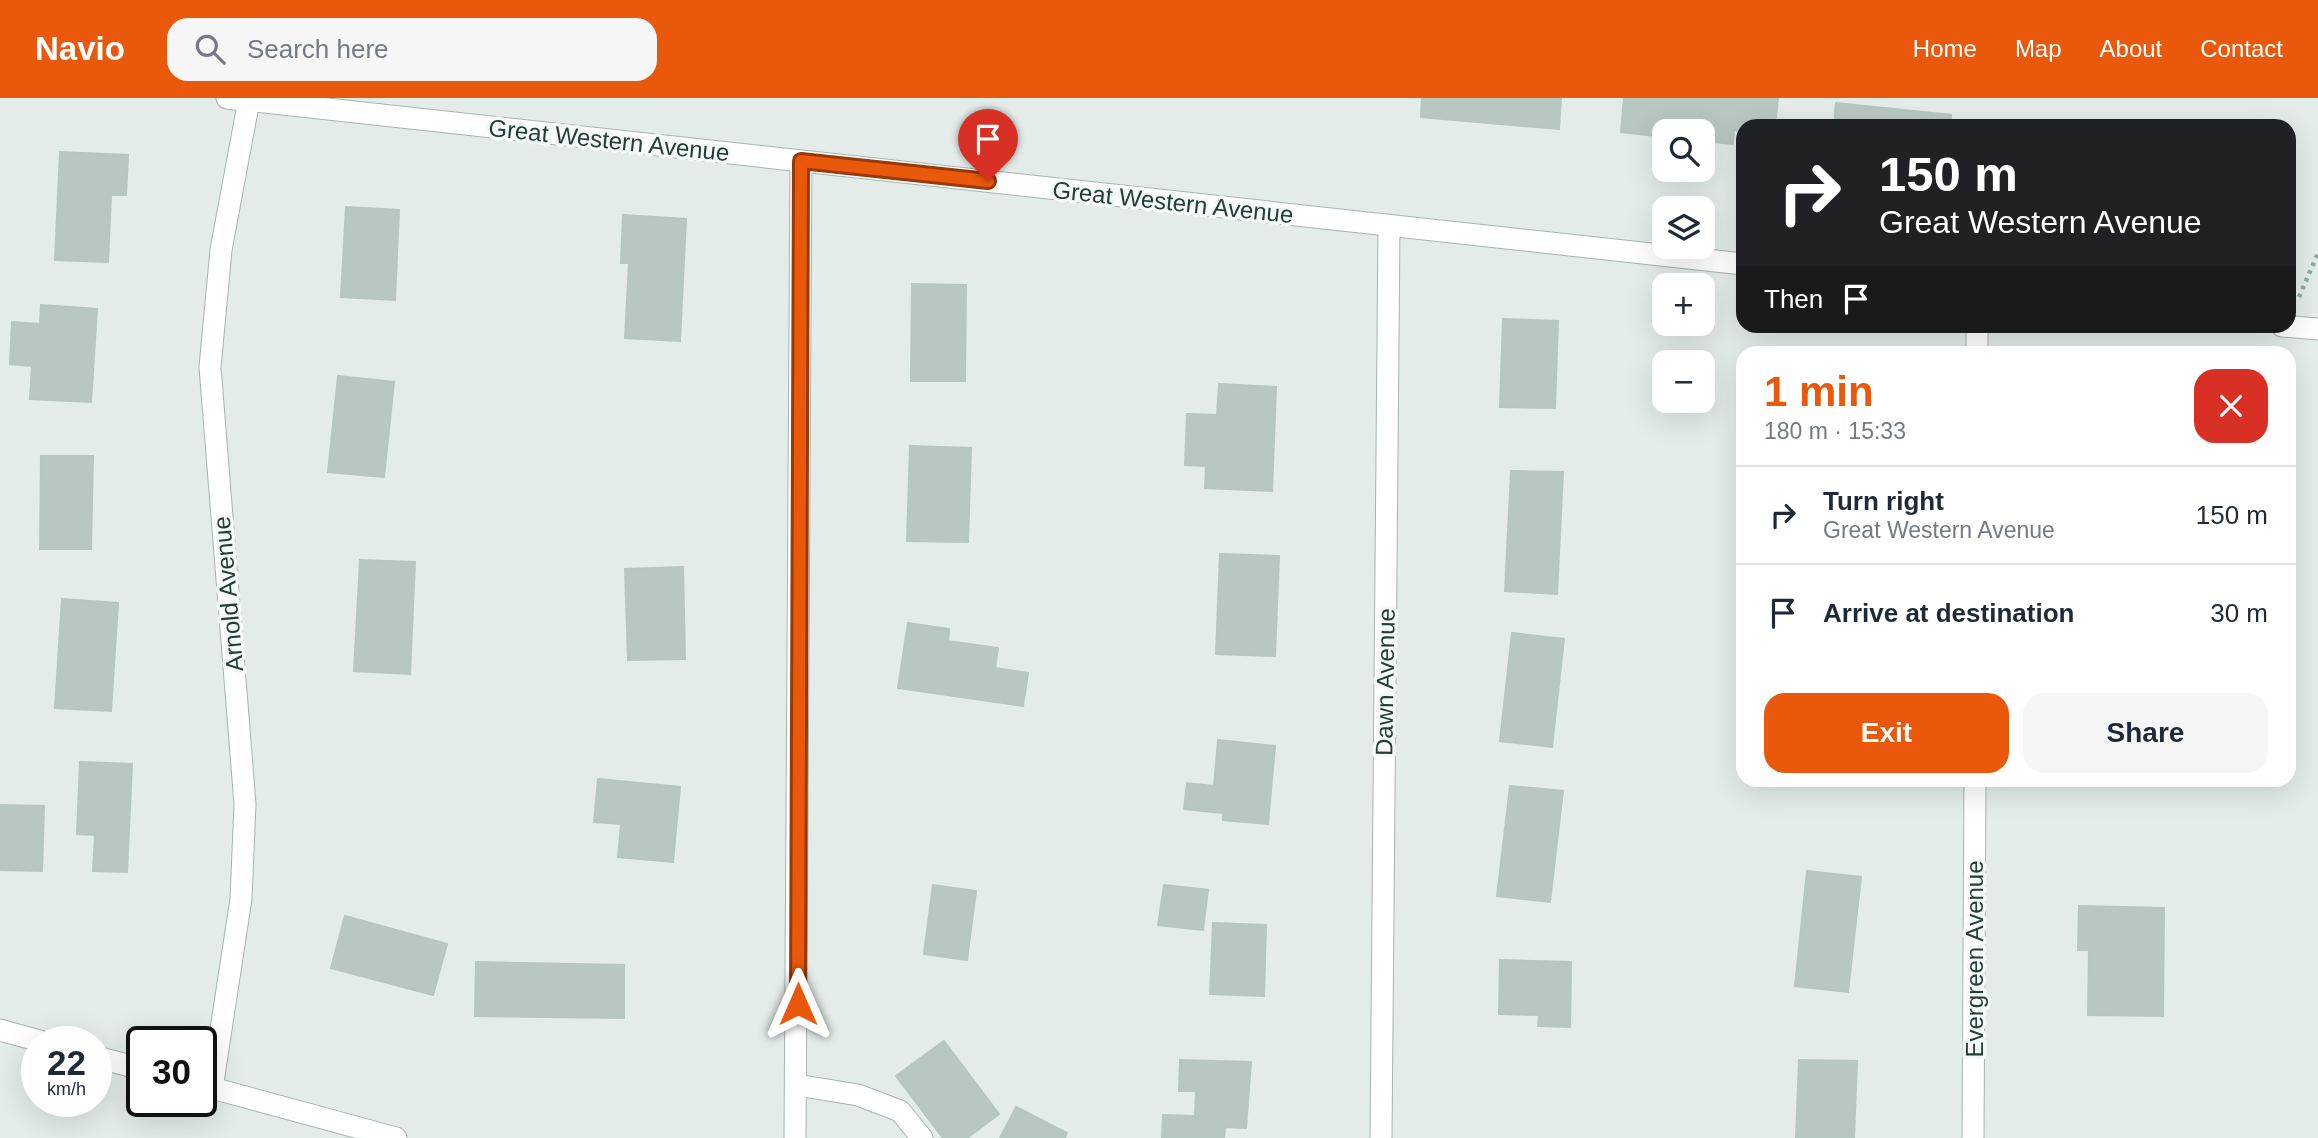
<!DOCTYPE html>
<html lang="en">
<head>
<meta charset="utf-8">
<style>
	body { margin:0; font-family:Arial,sans-serif; background:#f6f6f7; color:#1f2937; height:100vh; display:flex; flex-direction:column; font-size:26px; white-space:nowrap }
	* { box-sizing:border-box; margin:0 }
	p { font-size:23px; color:#747a83 }
	.icon { flex:none; width:38px; height:38px; fill:none; stroke:currentColor; stroke-width:2; stroke-linecap:round; stroke-linejoin:round }
	.map { position:relative; flex:1; overflow:hidden }
	.drawer { position:absolute; left:1736px; top:248px; width:560px; height:441px; display:flex; flex-direction:column; background:#fff; border-radius:21px; box-shadow:0 7px 28px #0002 }
	.drawer>* { flex:none }
	.banner { position:absolute; left:1736px; top:21px; width:560px; height:214px; border-radius:21px; box-shadow:0 7px 28px #0002; background:#202124; color:#fff; overflow:hidden }
	.buttons { position:absolute; left:1652px; top:21px; display:grid; gap:14px }
	.buttons a { display:grid; place-items:center; width:63px; height:63px; border-radius:14px; background:#fff; box-shadow:0 7px 28px #0002; font-size:35px }
	.speed { position:absolute; left:21px; top:928px; display:flex; gap:14px; font-size:35px; font-weight:700; text-align:center }
	.speed>* { display:grid; place-content:center; width:91px; height:91px; border-radius:50%; background:#fff; box-shadow:0 7px 28px #0002; line-height:1 }
	.speed small { font-size:18px; font-weight:400 }
	.speed .limit { border:4px solid #111; border-radius:10px; background:#fff; color:#111 }
	.pin { position:absolute; display:grid; place-items:center; width:60px; height:60px; color:#fff; margin:-72px -30px; border-radius:50% 50% 50% 0; rotate:-45deg; box-shadow:0 0 7px #0007 }
	.pin .icon { rotate:45deg }
	.me { position:absolute; width:77px; margin:-38px; rotate:0deg; stroke-linejoin:round; filter:drop-shadow(0 0 5px #0008) }
	.turn { display:flex; align-items:center; gap:24px; height:147px; padding:0 28px; font-size:32px }
	.turn .icon { width:91px; height:91px; stroke-width:2.5 }
	.turn b { display:block; font-size:49px; line-height:60px }
	.then { display:flex; align-items:center; height:66px; padding:0 28px; background:#0003; gap:14px; font-size:26px }
	.round { display:grid; place-items:center; flex:none; width:74px; height:74px; border-radius:21px; background:#f6f6f7 }
	.overview { display:flex; align-items:center; justify-content:space-between; height:119px; padding:0 28px }
	h1 { font-size:42px; font-weight:800; line-height:52px; color:#ea580c }
	.primary-button { display:flex; gap:14px; margin-top:auto; padding:14px 28px }
	.primary-button a { flex:1; height:80px; border-radius:21px; background:#ea580c; color:#fff; font-size:28px; font-weight:800; line-height:80px; text-align:center }
	.primary-button a+a { background:#f6f6f7; color:#1f2937 }
	ul { padding:0; list-style:none }
	li { display:flex; align-items:center; gap:21px; height:98px; padding:0 28px; border-top:2px solid #e0e1e3 }
	li div { flex:1 }
	li b { display:block; font-size:26px }
	li em { font-style:normal }
	header { display:flex; align-items:center; gap:42px; box-sizing:border-box; height:98px; padding:0 35px; background:#ea580c; color:#fff }
	header strong { font-size:33px }
	nav { display:flex; gap:38px; margin-inline-start:auto; font-size:24px }
	.search { width:490px; height:63px; background:#f6f6f7; display:flex; align-items:center; gap:18px; box-sizing:border-box; padding:0 24px; border-radius:21px; color:#747a83; font-size:26px }
	.map>svg:first-child { display:block }
	.building { fill:#b9c7c2; stroke:#b6c6c0; stroke-width:2 }
	.lines { fill:none; stroke-linecap:round; stroke-linejoin:round }
	.minor-casing { stroke:#a6b4b0; stroke-width:23 }
	.path { stroke:#86aea4; stroke-width:4.5; stroke-dasharray:3.5 5; stroke-linecap:butt }
	.minor { stroke:#fff; stroke-width:21 }
	.route-casing { stroke:#983908; stroke-width:18 }
	.route { stroke:#ea580c; stroke-width:12 }
	.labels { text-anchor:middle; dominant-baseline:central; stroke-width:7; stroke-linejoin:round; paint-order:stroke }
	.street-label { font-size:24px; fill:#243d38; stroke:#f4f9f7 }
</style>
</head>
<body>
<header>
<strong>Navio</strong>
<div class="search"><svg class="icon" aria-label="search" viewBox="0 0 24 24"><circle cx="10" cy="10" r="6"/><path d="M15 15l6 6"/></svg>Search here</div>
<nav><a>Home</a><a>Map</a><a>About</a><a>Contact</a></nav>
</header>
<div class="map">
<svg width="2318" height="1040" viewBox="0 0 2318 1040">
	<rect width="100%" height="100%" fill="#e3ece9"/>
	<!-- building -->
	<path class="building" d="M1422,0H1561L1559,31L1421,19Z
		M1624,0H1778L1775,28H1743V33L1734,32L1733,46L1703,43V33H1664V39L1621,34Z
		M1836,5L1951,17L1950,28H1834Z
		M60,54L128,57L126,97H111L108,164L55,162Z
		M346,109L399,112L395,202L341,199Z
		M623,117L686,121L680,243L625,240L629,165H621Z
		M912,186L966,187L965,283H911Z
		M41,207L97,211L91,304L30,301L32,268L10,266L12,224L40,226Z
		M1503,221L1558,223L1555,310L1500,309Z
		M338,278L394,284L384,379L328,374Z
		M1219,286L1276,289L1272,393L1205,390L1206,368L1185,367L1187,316L1217,317Z
		M910,348L971,350L968,444L907,443Z
		M41,358H93L91,451H40Z
		M1511,373L1563,374L1557,496L1505,493Z
		M1220,456L1279,458L1275,558L1216,556Z
		M360,462L415,464L410,576L354,573Z
		M683,469L685,561L628,562L625,471Z
		M62,501L118,505L111,613L55,610Z
		M908,525L949,531L948,543L998,550L995,570L1028,575L1023,608L898,590Z
		M1512,535L1564,541L1552,649L1500,643Z
		M1218,642L1275,648L1268,726L1223,722V715L1184,711L1187,685L1214,688Z
		M80,664L132,666L127,774L93,773L95,737L77,736Z
		M598,681L680,689L673,764L618,759L621,726L594,724Z
		M1510,688L1563,693L1550,804L1497,798Z
		M0,707L44,708L42,773L0,772Z
		M1807,773L1861,779L1848,894L1795,888Z
		M933,787L976,793L967,862L924,856Z
		M1164,787L1208,792L1203,832L1158,827Z
		M2079,808L2164,810L2163,918L2088,917L2089,852H2078Z
		M345,818L447,846L433,897L331,870Z
		M1213,825L1266,827L1264,898L1210,896Z
		M1500,862L1571,864L1570,929L1538,928L1539,917L1499,916Z
		M476,864L624,867V920L475,918Z
		M944,943L999,1016L967,1040H943L896,978Z
		M1180,962L1251,964L1246,1030L1225,1029L1224,1040H1162L1163,1017L1195,1018L1196,993H1179Z
		M1799,962L1857,963L1854,1040H1796Z
		M1016,1009L1067,1035L1065,1040H1000Z"/>
	<g class="lines">
		<defs>
			<path id="minor" d="M227,0L1743,166
				M2282,228L2318,231
				M1977,256V228
				M0,932L40,943
				M96,959L142,971
				M201,987L396,1040
				M797,987L858,997L900,1013L922,1040
				M212,990L241,801L245,706L210,269L221,152L249,2
				M795,1040L801,63
				M1381,1040L1389,127
				M1973,1040L1975,682"/>
		</defs>
		<!-- minor casing -->
		<use href="#minor" class="minor-casing"/>
		<!-- path -->
		<path class="path" d="M2299,199L2318,155"/>
		<!-- minor -->
		<use href="#minor" class="minor"/>
	</g>
	<g class="lines">
		<defs>
			<path id="route" d="M798,906L801,63L988,83"/>
		</defs>
		<!-- route casing -->
		<use href="#route" class="route-casing"/>
		<!-- route -->
		<use href="#route" class="route"/>
	</g>
	<g class="labels">
		<!-- street labels -->
		<g class="street-label">
			<text transform="translate(609 42) rotate(6)">Great Western Avenue</text>
			<text transform="translate(1173 104) rotate(6)">Great Western Avenue</text>
			<text transform="translate(228 496) rotate(-95)">Arnold Avenue</text>
			<text transform="translate(1385 584) rotate(-89)">Dawn Avenue</text>
			<text transform="translate(1974 861) rotate(-90)">Evergreen Avenue</text>
		</g>
	</g>
</svg>
<div class="buttons">
<a><svg class="icon" aria-label="search" viewBox="0 0 24 24"><circle cx="10" cy="10" r="6"/><path d="M15 15l6 6"/></svg></a>
<a><svg class="icon" aria-label="layers" viewBox="0 0 24 24"><path d="M12 4l9 5-9 5-9-5zM3 14l9 5 9-5"/></svg></a>
<a>+</a>
<a>−</a>
</div>
<div class="speed"><div>22<small>km/h</small></div><div class="limit">30</div></div>
<div class="pin" style="left:988px;top:83px;background:#d93025"><svg class="icon" aria-label="arrive" viewBox="0 0 24 24"><path d="M6 21V4h12l-3 4 3 4H6"/></svg></div>
<svg class="me" style="left:798px;top:906px" viewBox="-20 -20 40 40"><path d="M0-17L14 15 0 8-14 15z" fill="#ea580c" stroke="#fff" stroke-width="4"/></svg>
<div class="banner">
<div class="turn"><svg class="icon" aria-label="right" viewBox="0 0 24 24"><path d="M7 20v-9h11M14 6l5 5-5 5"/></svg><div><b>150 m</b>Great Western Avenue</div></div>
<div class="then">Then<svg class="icon" aria-label="arrive" viewBox="0 0 24 24"><path d="M6 21V4h12l-3 4 3 4H6"/></svg></div>
</div>
<section class="drawer">
<div class="overview"><div><h1>1 min</h1><p>180 m · 15:33</p></div><a class="round" style="background:#d93025;color:#fff"><svg class="icon" aria-label="close" viewBox="0 0 24 24"><path d="M6 6l12 12M18 6L6 18"/></svg></a></div>
<ul>
<li><svg class="icon" aria-label="right" viewBox="0 0 24 24"><path d="M7 20v-9h11M14 6l5 5-5 5"/></svg><div><b>Turn right</b><p>Great Western Avenue</p></div><em>150 m</em></li>
<li><svg class="icon" aria-label="arrive" viewBox="0 0 24 24"><path d="M6 21V4h12l-3 4 3 4H6"/></svg><div><b>Arrive at destination</b></div><em>30 m</em></li>
</ul>
<div class="primary-button"><a>Exit</a><a>Share</a></div>
</section>
</div>
</body>
</html>
